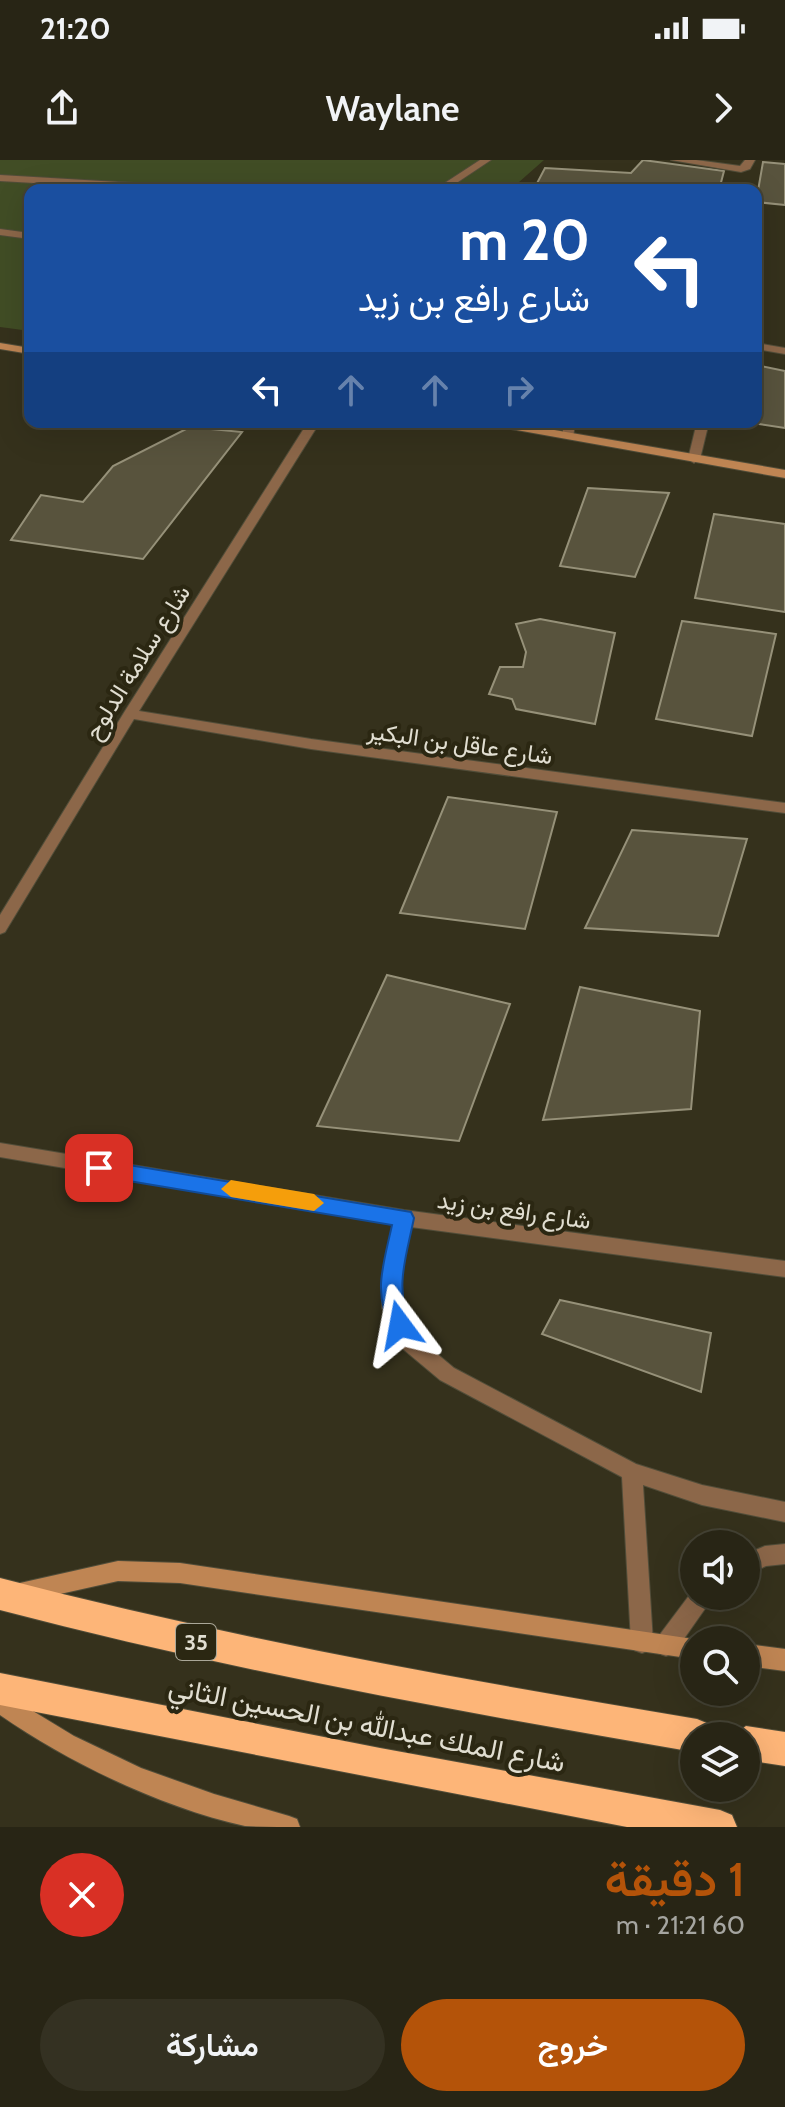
<!DOCTYPE html>
<html lang="ar">
<head>
<meta charset="utf-8">
<style>
	body { margin:0; font-family:Cabin,Vazirmatn,sans-serif; background:#343122; color:#f1f3f6; direction:rtl; height:100vh; display:flex; flex-direction:column; font-size:30px; white-space:nowrap }
	* { box-sizing:border-box; margin:0 }
	p { font-size:26px; color:#a5a5a0 }
	.icon { flex:none; width:44px; height:44px; fill:none; stroke:currentColor; stroke-width:2; stroke-linecap:round; stroke-linejoin:round }
	.map { position:relative; height:1667px; overflow:hidden; direction:ltr }
	.details { display:flex; flex-direction:column; background:#282515; flex:1 }
	.details>* { flex:none }
	.hud { position:absolute; left:24px; top:24px; width:738px; height:244px; border-radius:16px; box-shadow:0 8px 32px #0002,0 0 0 2px #444234; direction:rtl; background:#1a4fa0; color:#fff; overflow:hidden }
	.controls { position:absolute; left:680px; top:1370px; display:grid; gap:16px }
	.controls a { display:grid; place-items:center; width:80px; height:80px; border-radius:50%; background:#282515; box-shadow:0 8px 32px #0002,0 0 0 2px #444234; font-size:40px }
	.pin { position:absolute; display:grid; place-items:center; width:68px; height:68px; color:#fff; margin:-34px; border-radius:16px; box-shadow:0 4px 12px #0006 }
	.me { position:absolute; width:88px; margin:-44px; rotate:347deg; stroke-linejoin:round; filter:drop-shadow(0 0 6px #0008) }
	.turn { display:flex; align-items:center; gap:28px; height:168px; padding:0 40px; font-size:36px }
	.turn .icon { width:104px; height:104px; stroke-width:2.5 }
	.turn b { display:block; font-size:56px; line-height:68px }
	.lanes { display:flex; align-items:center; height:76px; padding:0 40px; background:#0003; justify-content:center; gap:40px; direction:ltr }
	.lanes .off { opacity:.35 }
	.round { display:grid; place-items:center; flex:none; width:84px; height:84px; border-radius:42px; background:#343122 }
	.overview { display:flex; align-items:center; justify-content:space-between; height:136px; padding:0 40px }
	h1 { font-size:48px; font-weight:600; line-height:60px; color:#b45309 }
	.primary-button { display:flex; gap:16px; margin-top:auto; padding:16px 40px }
	.primary-button a { flex:1; height:92px; border-radius:48px; background:#b45309; color:#fff; font-size:32px; font-weight:600; line-height:92px; text-align:center }
	.primary-button a+a { background:#343122; color:#f1f3f6 }
	.status { display:flex; justify-content:space-between; align-items:center; height:56px; padding:0 40px; background:#282515; direction:ltr }
	.status svg { height:22px; fill:currentColor }
	header { display:flex; justify-content:space-between; align-items:center; height:104px; padding:0 40px; background:#282515; font-size:36px; font-weight:600 }
	.map>svg:first-child { display:block }
	.green { fill:#414d25 }
	.building { fill:#58533d; stroke:#969179; stroke-width:2 }
	.lines { fill:none; stroke-linecap:round; stroke-linejoin:round }
	.lane-casing { stroke:#514d39; stroke-width:2 }
	.street-casing { stroke:#514d39; stroke-width:2 }
	.secondary-casing { stroke:#514d39; stroke-width:2 }
	.highway-casing { stroke:#514d39; stroke-width:2 }
	.lane { fill:#8c6749; fill-rule:evenodd }
	.street { fill:#8c6749; fill-rule:evenodd }
	.secondary { fill:#bf8553; fill-rule:evenodd }
	.highway { fill:#fdb578; fill-rule:evenodd }
	.route { fill:#1a73e8; stroke:#114b97; stroke-width:2 }
	.slow { fill:#f59e0b }
	.labels { text-anchor:middle; dominant-baseline:central; stroke-width:8; stroke-linejoin:round; paint-order:stroke }
	.shield { fill:#2b2712; stroke:#aaa798; stroke-width:2 }
	.shield-label { font-size:22px; font-weight:bold; fill:#e1ded1 }
	.street-label { font-size:24px; fill:#e1ded1; stroke:#2b2712 }
	.near-street-label { font-size:28px; fill:#e1ded1; stroke:#2b2712 }
</style>
</head>
<body>
<div class="status"><b>21:20</b><svg viewBox="0 0 49 12"><path d="M0 12V9h3v3zM5 12V6h3v6zM10 12V3h3v9zM15 12V0h3v12zM26 1h20v11H26zM47 4h2v5h-2z"/></svg></div>
<header><svg class="icon" aria-label="forward" viewBox="0 0 24 24"><path d="M9 5l7 7-7 7"/></svg>Waylane<svg class="icon" aria-label="share" viewBox="0 0 24 24"><path d="M12 15V3M7 8l5-5 5 5M5 13v7h14v-7"/></svg></header>
<div class="map">
<svg width="785" height="1667" viewBox="0 0 785 1667">
	<rect width="100%" height="100%" fill="#35311c"/>
	<!-- green -->
	<path class="green" d="M0,0H544L510,30H30V171L0,167Z"/>
	<!-- building -->
	<path class="building" d="M643,0L724,11L719,30L534,29L545,8L631,13Z
		M763,2L785,4V45L756,42Z
		M756,205L785,211V268L745,262H756Z
		M190,267L242,272L143,399L11,380L41,335L83,342L113,306Z
		M588,328L669,333L635,417L560,406Z
		M714,354L785,364V452L695,438Z
		M540,459L615,473L595,564L516,549L512,539L489,534L500,507H523L526,492L516,464Z
		M682,461L776,474L752,576L656,559Z
		M448,637L557,652L525,769L400,753Z
		M632,670L747,679L718,776L585,768Z
		M387,815L510,844L459,981L317,966Z
		M580,827L700,851L691,949L543,960Z
		M560,1140L711,1173L701,1232L542,1174Z"/>
	<g class="lines">
		<defs>
			<path id="lane" d="M480,0H491L446,30H434Z
				M671,0H696L740,6L745,0H755L750,9L741,12Z
				M0,15L203,27L208,30H155L0,21Z
				M0,69L30,73V79L0,75Z
				M756,183L785,188V194L756,189Z
				M563,262H575L573,279L563,277Z
				M697,262H709L700,299L694,303L688,299Z"/>
			<path id="street" d="M308,262H320L139,551L311,579L785,643V653L311,589L134,559L5,772L0,774V755L125,551Z
				M0,983L404,1050L785,1101V1117L411,1067L401,1115L400,1147L417,1177L454,1208L636,1304L702,1325L785,1342V1362L702,1345L643,1325L653,1482L650,1490L642,1493L634,1490L631,1482L622,1317L440,1220L403,1189L382,1148L383,1115L394,1064L0,997Z
				M785,1384V1404L766,1406L746,1415V1394L765,1386Z
				M694,1429V1436H712L709,1443L674,1493L666,1496L658,1493L655,1485L658,1477Z"/>
			<path id="secondary" d="M0,183L30,188V194L0,189Z
				M482,262H508L785,310V318L488,265Z
				M118,1401L180,1403L700,1480H694V1499L180,1423L118,1421L20,1443L13,1440L10,1433L13,1426L20,1423Z
				M746,1484L785,1489V1511L746,1506Z
				M0,1531L74,1576L141,1608L214,1634L289,1656L297,1659L300,1667C283,1667 262,1667 245,1666C163,1648 69,1603 0,1555Z"/>
			<path id="highway" d="M0,1418C230,1478 463,1520 697,1559L709,1564L714,1576H694V1592C461,1552 229,1510 0,1450Z
				M0,1513L380,1588L720,1650L732,1655L737,1667H627L0,1545Z
				M746,1566L785,1572V1606L746,1600V1576H732Z"/>
		</defs>
		<!-- lane casing -->
		<use href="#lane" class="lane-casing"/>
		<!-- street casing -->
		<use href="#street" class="street-casing"/>
		<!-- secondary casing -->
		<use href="#secondary" class="secondary-casing"/>
		<!-- highway casing -->
		<use href="#highway" class="highway-casing"/>
		<!-- lane -->
		<use href="#lane" class="lane"/>
		<!-- street -->
		<use href="#street" class="street"/>
		<!-- secondary -->
		<use href="#secondary" class="secondary"/>
		<!-- highway -->
		<use href="#highway" class="highway"/>
	</g>
	<!-- route -->
	<path class="route" d="M99,1000L411,1052L414,1058C406,1098 394,1128 411,1165L408,1172L400,1175L393,1172C372,1133 383,1107 392,1065L99,1016L89,1008Z"/>
	<!-- slow -->
	<path class="slow" d="M231,1020L314,1034L324,1043L314,1051L231,1037L221,1029Z"/>
	<g class="labels">
		<!-- shield labels -->
		<rect class="shield" x="176" y="1464" width="40" height="36" rx="6"/>
		<g class="shield-label">
			<text x="196" y="1482">35</text>
		</g>
		<!-- street labels -->
		<g class="street-label">
			<text transform="translate(137 502) rotate(-58)">شارع سلامة الدلوح</text>
			<text transform="translate(460 583) rotate(8)">شارع عاقل بن البكير</text>
			<text transform="translate(514 1050) rotate(8)">شارع رافع بن زيد</text>
		</g>
		<!-- near-street labels -->
		<g class="near-street-label">
			<text transform="translate(367 1564) rotate(11)">شارع الملك عبدالله بن الحسين الثاني</text>
		</g>
	</g>
</svg>
<div class="controls">
<a><svg class="icon" aria-label="sound" viewBox="0 0 24 24"><path d="M4 9h4l5-4v14l-5-4H4zM17 9q2 3 0 6"/></svg></a>
<a><svg class="icon" aria-label="search" viewBox="0 0 24 24"><circle cx="10" cy="10" r="6"/><path d="M15 15l6 6"/></svg></a>
<a><svg class="icon" aria-label="layers" viewBox="0 0 24 24"><path d="M12 4l9 5-9 5-9-5zM3 14l9 5 9-5"/></svg></a>
</div>
<div class="pin" style="left:99px;top:1008px;background:#d93025"><svg class="icon" aria-label="arrive" viewBox="0 0 24 24"><path d="M6 21V4h12l-3 4 3 4H6"/></svg></div>
<svg class="me" style="left:400px;top:1165px" viewBox="-20 -20 40 40"><path d="M0-17L14 15 0 8-14 15z" fill="#1a73e8" stroke="#fff" stroke-width="4"/></svg>
<div class="hud">
<div class="turn"><svg class="icon" aria-label="left" viewBox="0 0 24 24"><path d="M17 20v-9H6M10 6l-5 5 5 5"/></svg><div><b>20 m</b>شارع رافع بن زيد</div></div>
<div class="lanes"><svg class="icon" aria-label="left" viewBox="0 0 24 24"><path d="M17 20v-9H6M10 6l-5 5 5 5"/></svg><svg class="icon off" aria-label="ahead" viewBox="0 0 24 24"><path d="M12 20V5M6 11l6-6 6 6"/></svg><svg class="icon off" aria-label="ahead" viewBox="0 0 24 24"><path d="M12 20V5M6 11l6-6 6 6"/></svg><svg class="icon off" aria-label="right" viewBox="0 0 24 24"><path d="M7 20v-9h11M14 6l5 5-5 5"/></svg></div>
</div>
</div>
<section class="details">
<div class="overview"><div><h1>1 دقيقة</h1><p>60 m · 21:21</p></div><a class="round" style="background:#d93025;color:#fff"><svg class="icon" aria-label="close" viewBox="0 0 24 24"><path d="M6 6l12 12M18 6L6 18"/></svg></a></div>
<div class="primary-button"><a>خروج</a><a>مشاركة</a></div>
</section>
</body>
</html>
